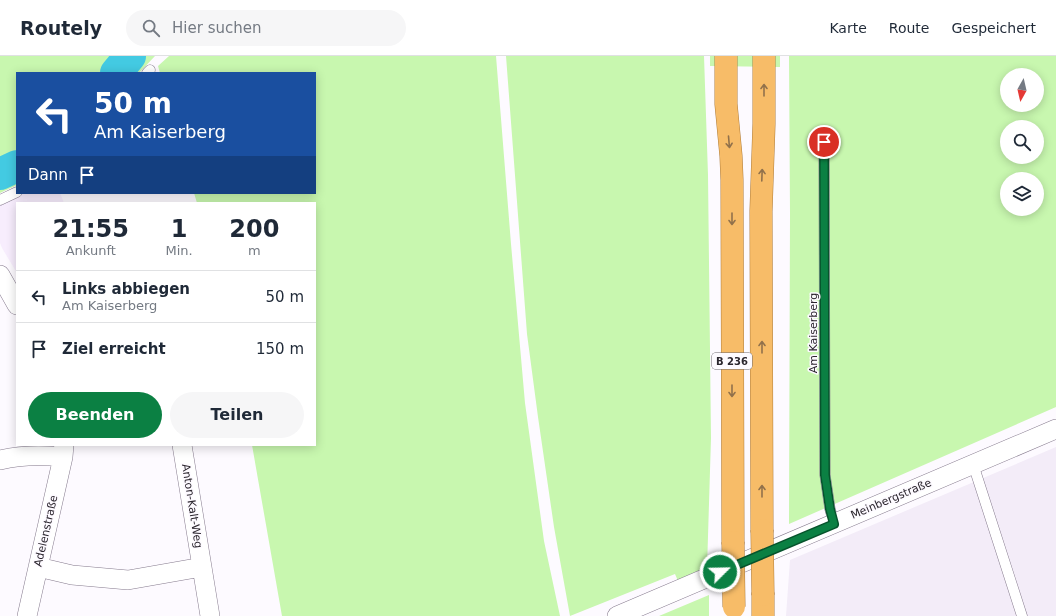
<!DOCTYPE html>
<html lang="de">
<head>
<meta charset="utf-8">
<style>
	body { margin:0; font-family:"DejaVu Sans",sans-serif; background:#f6f6f7; color:#1f2937; height:100vh; display:flex; flex-direction:column; font-size:15px; white-space:nowrap }
	* { box-sizing:border-box; margin:0 }
	p { font-size:13px; color:#747a83 }
	.icon { flex:none; width:22px; height:22px; fill:none; stroke:currentColor; stroke-width:2; stroke-linecap:round; stroke-linejoin:round }
	.map { position:relative; flex:1; overflow:hidden }
	.sheet { position:absolute; left:16px; top:146px; width:300px; height:244px; display:flex; flex-direction:column; background:#fff; border-radius:0px; box-shadow:0 2px 10px #0003 }
	.sheet>* { flex:none }
	.guide { position:absolute; left:16px; top:16px; width:300px; height:122px; border-radius:0px; box-shadow:0 2px 10px #0003; background:#1a4fa0; color:#fff; overflow:hidden }
	.needle { width:26px; rotate:188deg }
	.tools { position:absolute; left:1000px; top:12px; display:grid; gap:8px }
	.tools a { display:grid; place-items:center; width:44px; height:44px; border-radius:50%; background:#fff; box-shadow:0 2px 10px #0003; font-size:20px }
	.pin { position:absolute; display:grid; place-items:center; width:34px; height:34px; color:#fff; margin:-17px; border:2px solid #fff; border-radius:50%; box-shadow:0 1px 4px #0007 }
	.me { position:absolute; width:44px; margin:-22px; rotate:67deg; stroke-linejoin:round; filter:drop-shadow(0 0 3px #0008) }
	.turn { display:flex; align-items:center; gap:14px; height:84px; padding:0 12px; font-size:18px }
	.turn .icon { width:52px; height:52px; stroke-width:2.5 }
	.turn b { display:block; font-size:28px; line-height:34px }
	.then { display:flex; align-items:center; height:38px; padding:0 12px; background:#0003; gap:8px; font-size:15px }
	.eta { display:flex; justify-content:space-evenly; align-items:center; height:68px; text-align:center }
	.eta b { font-size:24px; font-weight:700; line-height:28px }
	.button { display:flex; gap:8px; margin-top:auto; padding:8px 12px }
	.button a { flex:1; height:46px; border-radius:24px; background:#0b8043; color:#fff; font-size:16px; font-weight:700; line-height:46px; text-align:center }
	.button a+a { background:#f6f6f7; color:#1f2937 }
	ul { padding:0; list-style:none }
	li { display:flex; align-items:center; gap:12px; height:52px; padding:0 12px; border-top:1px solid #e0e1e3 }
	li div { flex:1 }
	li b { display:block; font-size:15px }
	li em { font-style:normal }
	header { display:flex; align-items:center; gap:24px; box-sizing:border-box; height:56px; padding:0 20px; background:#fff; border-bottom:1px solid #e0e1e3 }
	header strong { font-size:19px }
	nav { display:flex; gap:22px; margin-inline-start:auto; font-size:14px }
	.search { width:280px; height:36px; background:#f6f6f7; display:flex; align-items:center; gap:10px; box-sizing:border-box; padding:0 14px; border-radius:22px; color:#747a83; font-size:15px }
	.map>svg:first-child { display:block }
	.built { fill:#f3ecf8 }
	.education { fill:#f7edfd }
	.green { fill:#c8f7af; fill-rule:evenodd }
	.lines { fill:none; stroke-linecap:round; stroke-linejoin:round }
	.river { stroke:#43cae2; stroke-width:32 }
	.service-casing { stroke:#867b8e; stroke-width:11 }
	.minor-casing { stroke:#867b8e; stroke-width:20 }
	.trunk-casing { stroke:#ae7c3b; stroke-width:23 }
	.service { stroke:#fff; stroke-width:10 }
	.minor { stroke:#fff; stroke-width:19 }
	.trunk { stroke:#f7bc68; stroke-width:22 }
	.trunk-bridge-casing { stroke:#ae7c3b; stroke-width:23; stroke-linecap:butt }
	.trunk-bridge { stroke:#f7bc68; stroke-width:22 }
	.oneway { stroke:#91714b }
	.route-casing { stroke:#07532c; stroke-width:10 }
	.route { stroke:#0b8043; stroke-width:7 }
	.labels { text-anchor:middle; dominant-baseline:central; stroke-width:3; stroke-linejoin:round; paint-order:stroke }
	.shield { fill:#fdfaff; stroke:#6a666d; stroke-width:1 }
	.shield-label { font-size:10px; font-weight:bold; fill:#2b262e }
	.street-label { font-size:11px; fill:#2b262e; stroke:#fdfaff }
</style>
</head>
<body>
<header>
<strong>Routely</strong>
<div class="search"><svg class="icon" aria-label="search" viewBox="0 0 24 24"><circle cx="10" cy="10" r="6"/><path d="M15 15l6 6"/></svg>Hier suchen</div>
<nav><a>Karte</a><a>Route</a><a>Gespeichert</a></nav>
</header>
<div class="map">
<svg width="1056" height="560" viewBox="0 0 1056 560">
	<rect width="100%" height="100%" fill="#fdfaff"/>
	<!-- built -->
	<path class="built" d="M1056,391V560H786L790,504Z"/>
	<!-- education -->
	<path class="education" d="M23,137H60L64,147H17V217L2,192L0,187V148Z"/>
	<!-- green -->
	<path class="green" d="M0,0H155L139,17H17V129L0,137Z
		M169,0H496L511,188L525,347L544,485L560,560H282L252,389H315V147H197L194,137H315V17H160L158,10Z
		M506,0H704L708,119L711,382L707,513L678,525L675,518L570,560L554,471L538,361L527,278Z
		M710,0H780V11L710,10Z
		M789,0H1056V351L789,468L790,158ZM1007,19H1037V49H1007ZM1007,71H1037V101H1007ZM1007,123H1037V153H1007Z
		M709,539V560H659Z"/>
	<g class="lines">
		<!-- river -->
		<path class="river" d="M116,17L130,0
			M0,118L17,110"/>
		<defs>
			<path id="service" d="M147,17L150,14
				M824,86L825,419L830,453L834,467
				M0,144L17,136
				M973,408L1022,560"/>
			<path id="minor" d="M0,219L17,249
				M0,404C20,399 43,399 63,401
				M38,511L72,519L128,524L202,511L182,389
				M202,511L210,560
				M27,560L63,401L64,389
				M617,560L1056,373"/>
			<path id="trunk" d="M726,0V48L731,100L732,124L733,486
				M762,474L761,155L764,68V0
				M763,539V560"/>
		</defs>
		<!-- service casing -->
		<use href="#service" class="service-casing"/>
		<!-- minor casing -->
		<use href="#minor" class="minor-casing"/>
		<!-- trunk casing -->
		<use href="#trunk" class="trunk-casing"/>
		<!-- service -->
		<use href="#service" class="service"/>
		<!-- minor -->
		<use href="#minor" class="minor"/>
		<!-- trunk -->
		<use href="#trunk" class="trunk"/>
		<defs>
			<path id="trunk-bridge" d="M762,474L763,539
				M733,486L734,551"/>
		</defs>
		<!-- trunk-bridge casing -->
		<use href="#trunk-bridge" class="trunk-bridge-casing"/>
		<!-- trunk-bridge -->
		<use href="#trunk-bridge" class="trunk-bridge"/>
	</g>
	<!-- one-way arrows -->
	<defs><path id="oneway-shaft" d="M-6 0H5M1.5-3L5.5 0L1.5 3" fill="none" stroke-width="1.6" stroke-linecap="round" stroke-linejoin="round"/></defs>
	<g class="oneway">
		<use href="#oneway-shaft" transform="translate(764 34) rotate(-90)"/>
		<use href="#oneway-shaft" transform="translate(729 86) rotate(85)"/>
		<use href="#oneway-shaft" transform="translate(762 119) rotate(-88)"/>
		<use href="#oneway-shaft" transform="translate(732 163) rotate(90)"/>
		<use href="#oneway-shaft" transform="translate(762 291) rotate(-90)"/>
		<use href="#oneway-shaft" transform="translate(732 335) rotate(90)"/>
		<use href="#oneway-shaft" transform="translate(762 435) rotate(-90)"/>
	</g>
	<g class="lines">
		<defs>
			<path id="route" d="M720,516L834,468L830,453L825,419L824,86"/>
		</defs>
		<!-- route casing -->
		<use href="#route" class="route-casing"/>
		<!-- route -->
		<use href="#route" class="route"/>
	</g>
	<g class="labels">
		<!-- shield labels -->
		<rect class="shield" x="712" y="297" width="40" height="16" rx="3"/>
		<g class="shield-label">
			<text x="732" y="305">B 236</text>
		</g>
		<!-- street labels -->
		<g class="street-label">
			<text transform="translate(813 277) rotate(-90)">Am Kaiserberg</text>
			<text transform="translate(891 443) rotate(-23)">Meinbergstraße</text>
			<text transform="translate(192 450) rotate(81)">Anton-Kalt-Weg</text>
			<text transform="translate(46 475) rotate(-77)">Adelenstraße</text>
		</g>
	</g>
</svg>
<div class="tools">
<a><svg class="needle" viewBox="-14 -14 28 28"><path d="M0-13l5 13h-10z" fill="#e53935"/><path d="M0 13l5-13h-10z" fill="#747a83"/></svg></a>
<a><svg class="icon" aria-label="search" viewBox="0 0 24 24"><circle cx="10" cy="10" r="6"/><path d="M15 15l6 6"/></svg></a>
<a><svg class="icon" aria-label="layers" viewBox="0 0 24 24"><path d="M12 4l9 5-9 5-9-5zM3 14l9 5 9-5"/></svg></a>
</div>
<div class="pin" style="left:824px;top:86px;background:#d93025"><svg class="icon" aria-label="arrive" viewBox="0 0 24 24"><path d="M6 21V4h12l-3 4 3 4H6"/></svg></div>
<svg class="me" style="left:720px;top:516px" viewBox="-20 -20 40 40"><circle r="17" fill="#0b8043" stroke="#fff" stroke-width="3"/><path d="M0-11L8 9 0 5-8 9z" fill="#fff"/></svg>
<div class="guide">
<div class="turn"><svg class="icon" aria-label="left" viewBox="0 0 24 24"><path d="M17 20v-9H6M10 6l-5 5 5 5"/></svg><div><b>50 m</b>Am Kaiserberg</div></div>
<div class="then">Dann<svg class="icon" aria-label="arrive" viewBox="0 0 24 24"><path d="M6 21V4h12l-3 4 3 4H6"/></svg></div>
</div>
<section class="sheet">
<div class="eta">
<div><b>21:55</b><p>Ankunft</p></div>
<div><b>1</b><p>Min.</p></div>
<div><b>200</b><p>m</p></div>
</div>
<ul>
<li><svg class="icon" aria-label="left" viewBox="0 0 24 24"><path d="M17 20v-9H6M10 6l-5 5 5 5"/></svg><div><b>Links abbiegen</b><p>Am Kaiserberg</p></div><em>50 m</em></li>
<li><svg class="icon" aria-label="arrive" viewBox="0 0 24 24"><path d="M6 21V4h12l-3 4 3 4H6"/></svg><div><b>Ziel erreicht</b></div><em>150 m</em></li>
</ul>
<div class="button"><a>Beenden</a><a>Teilen</a></div>
</section>
</div>
</body>
</html>
